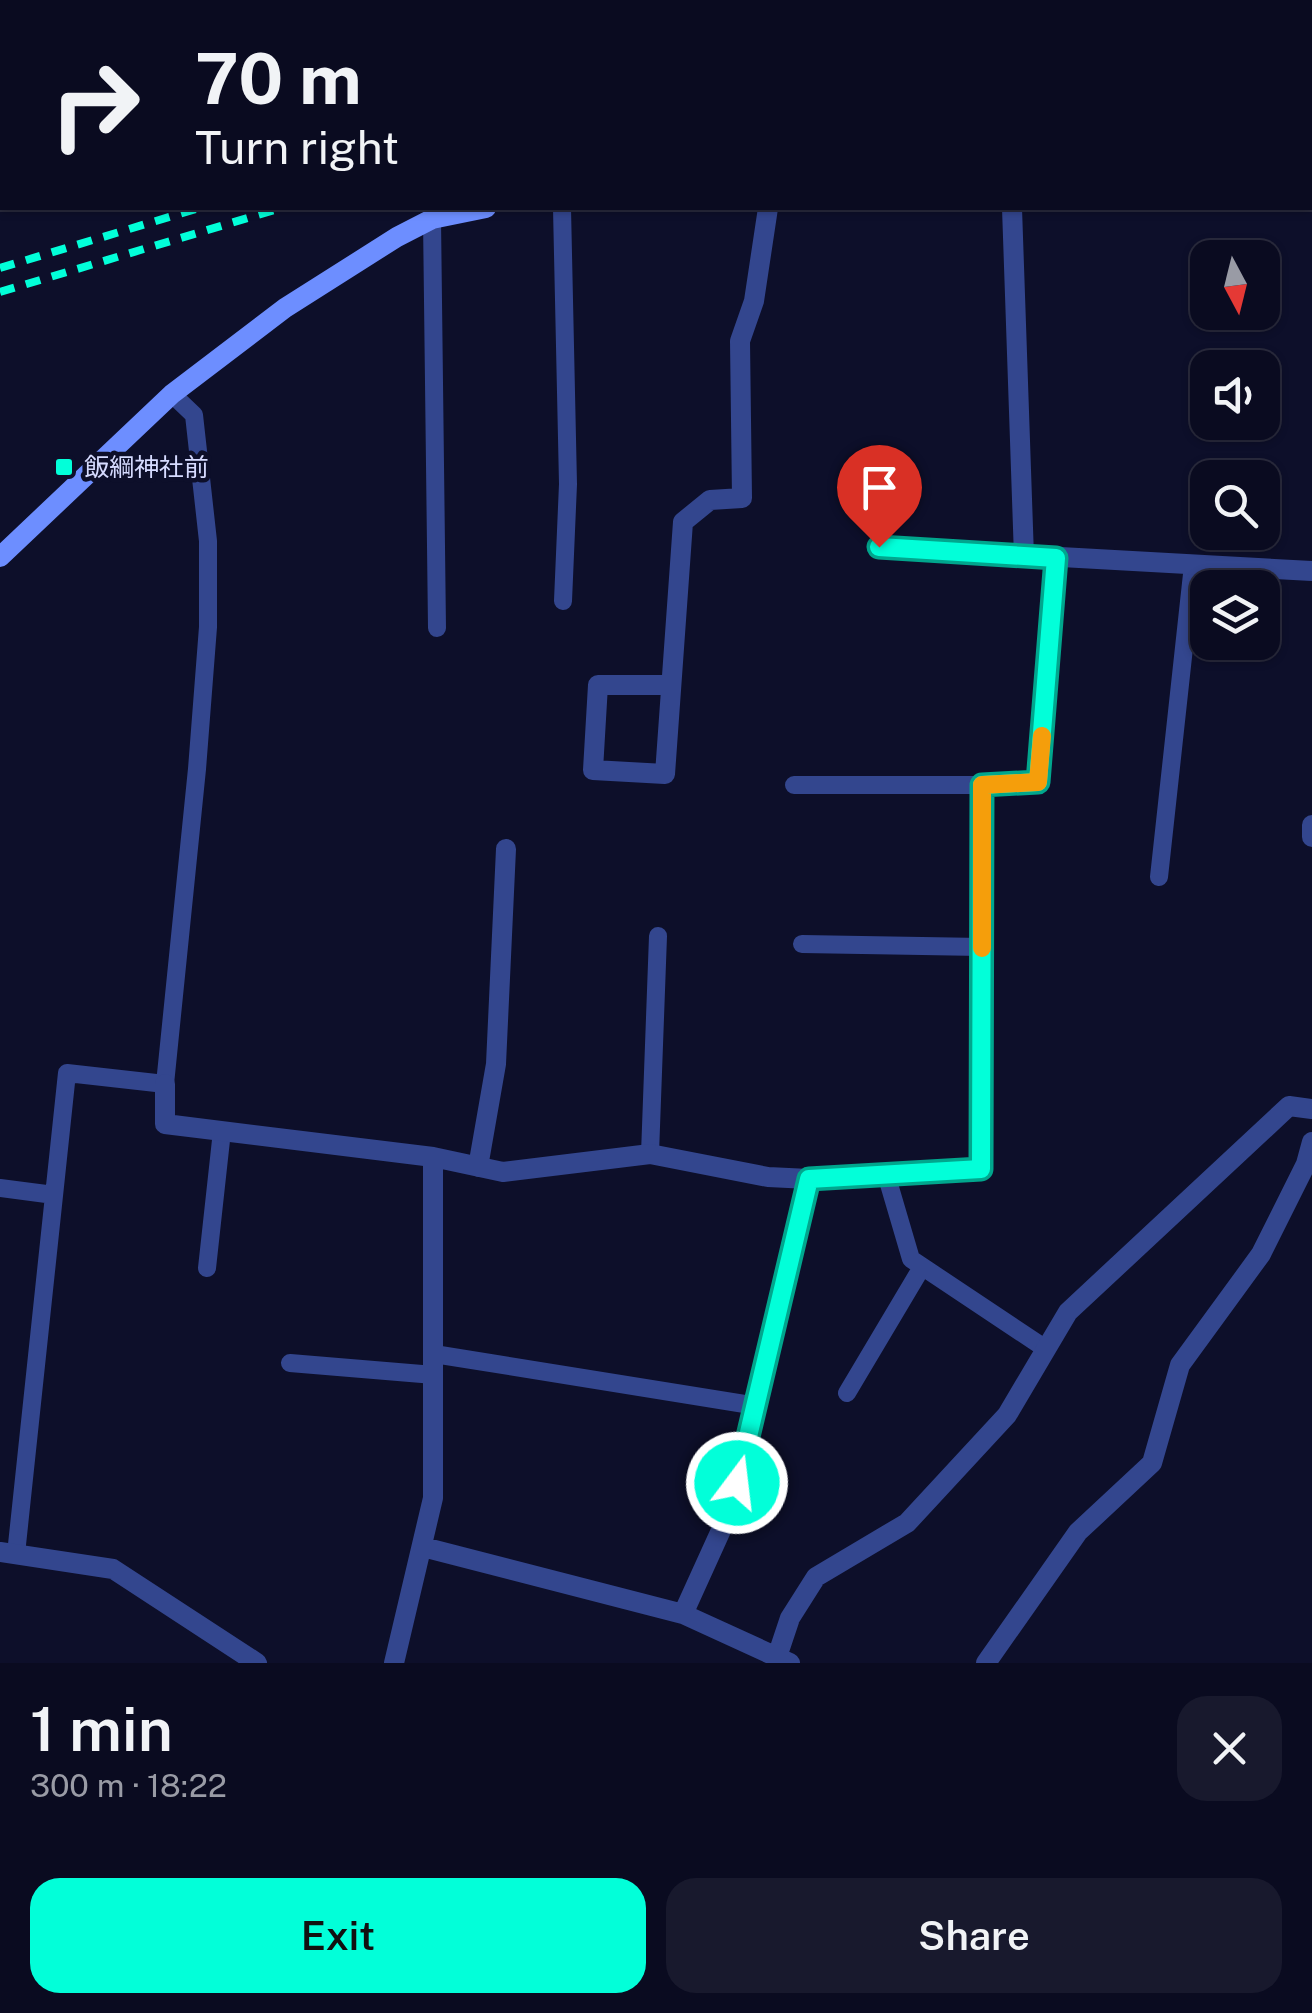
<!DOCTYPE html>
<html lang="en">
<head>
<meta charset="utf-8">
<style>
	body { margin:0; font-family:"Public Sans","Noto Sans JP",sans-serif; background:#18192d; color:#f1f3f6; height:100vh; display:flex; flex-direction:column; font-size:38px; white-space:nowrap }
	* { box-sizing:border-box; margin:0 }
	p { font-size:32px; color:#999ba5 }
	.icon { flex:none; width:55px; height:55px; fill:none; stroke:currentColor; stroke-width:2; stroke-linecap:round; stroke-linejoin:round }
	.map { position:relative; height:1663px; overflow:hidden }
	.panel { display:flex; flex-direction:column; background:#0a0b20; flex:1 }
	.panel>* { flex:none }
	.banner { position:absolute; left:0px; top:0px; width:1312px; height:210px; box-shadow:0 2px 8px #0004,0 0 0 2px #2a2b3e; background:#0a0b20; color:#f1f3f6; overflow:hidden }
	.needle { width:65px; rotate:173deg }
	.tools { position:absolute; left:1190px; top:240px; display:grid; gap:20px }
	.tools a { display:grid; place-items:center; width:90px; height:90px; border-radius:20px; background:#0a0b20; box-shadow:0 2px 8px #0004,0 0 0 2px #2a2b3e; font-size:50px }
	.pin { position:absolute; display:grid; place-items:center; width:85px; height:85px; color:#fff; margin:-102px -42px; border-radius:50% 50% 50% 0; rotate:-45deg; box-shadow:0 0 10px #0007 }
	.pin .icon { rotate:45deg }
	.me { position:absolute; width:110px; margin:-55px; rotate:15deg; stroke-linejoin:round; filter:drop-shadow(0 0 8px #0008) }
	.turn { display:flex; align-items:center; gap:35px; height:210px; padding:0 30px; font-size:45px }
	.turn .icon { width:130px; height:130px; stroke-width:2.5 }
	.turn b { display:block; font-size:70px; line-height:85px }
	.round { display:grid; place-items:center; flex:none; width:105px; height:105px; border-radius:30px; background:#18192d }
	.head { display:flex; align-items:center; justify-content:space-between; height:170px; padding:0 30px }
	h1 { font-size:60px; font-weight:600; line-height:75px }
	.primary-button { display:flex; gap:20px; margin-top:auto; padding:20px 30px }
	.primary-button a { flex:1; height:115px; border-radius:30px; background:#02ffd9; color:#111; font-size:40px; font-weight:600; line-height:115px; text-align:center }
	.primary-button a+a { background:#18192d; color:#f1f3f6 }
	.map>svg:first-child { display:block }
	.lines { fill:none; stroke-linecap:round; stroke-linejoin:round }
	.lane { stroke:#33468e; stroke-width:18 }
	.street { stroke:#33468e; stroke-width:20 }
	.secondary { stroke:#6d8eff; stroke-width:20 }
	.rail { stroke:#02ffd9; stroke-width:8; stroke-dasharray:15 12; stroke-linecap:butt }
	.route-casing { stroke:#01a68d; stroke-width:25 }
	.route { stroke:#02ffd9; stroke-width:18 }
	.slow { stroke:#f59e0b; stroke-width:18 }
	.poi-dot { fill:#02ffd9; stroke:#0d0f2a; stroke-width:4 }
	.labels { text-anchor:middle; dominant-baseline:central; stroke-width:9; stroke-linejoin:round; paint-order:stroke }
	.poi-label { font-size:25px; fill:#d6dbff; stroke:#0d0f2a; text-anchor:start }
</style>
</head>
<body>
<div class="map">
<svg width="1312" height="1663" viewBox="0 0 1312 1663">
	<rect width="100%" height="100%" fill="#0d0f2a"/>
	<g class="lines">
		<!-- lane -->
		<path class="lane" d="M333,0V2
			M412,0V2
			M562,208L568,484L563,601
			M432,219L437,628
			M794,785H982
			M1159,877L1193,565
			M802,944L982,947
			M650,1154L658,936
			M886,1174L911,1259L1046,1349
			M0,1188L54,1195
			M207,1268L222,1131
			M434,1354L757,1406
			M290,1363L434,1375
			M847,1393L922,1267
			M16,1554L67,1073L165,1084L197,769L208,627V541L194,415L172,394"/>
		<!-- street -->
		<path class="street" d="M1012,208L1024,557
			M879,547L1312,571
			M670,685H598L593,770L665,774L683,522L710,500L742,498L740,341L754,301L768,208
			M1312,825V837
			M165,1084V1124L433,1157L503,1172L650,1154L768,1177L809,1179L981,1169L982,785L1038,782L1056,558
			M478,1167L496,1064L506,849
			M423,1547L683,1614L790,1663
			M0,1552L113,1569L257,1663
			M683,1614L727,1517L757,1406L809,1179
			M394,1663L433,1498V1157
			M775,1663L790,1618L816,1577L907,1523L1007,1415L1068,1312L1289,1106L1312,1109
			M986,1663L1078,1532L1152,1463L1180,1365L1261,1254L1306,1164L1312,1142"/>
		<!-- secondary -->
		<path class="secondary" d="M671,0V2
			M1310,155H1312
			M0,202L2,201
			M0,557L172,394L285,308L397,237L432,219L486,208"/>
		<!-- rail -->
		<path class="rail" d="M865,2L873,0
			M972,2L980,0
			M1035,2L1048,0
			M0,268L199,208
			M0,292L281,208"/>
	</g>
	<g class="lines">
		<defs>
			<path id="route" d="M737,1483L809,1179L981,1169L982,785L1038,782L1056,558L879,547"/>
		</defs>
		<!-- route casing -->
		<use href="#route" class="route-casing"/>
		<!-- route -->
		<use href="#route" class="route"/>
		<!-- slow -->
		<path class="slow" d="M982,948V785L1038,782L1042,736"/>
	</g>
	<!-- markers -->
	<rect class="poi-dot" x="54" y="457" width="20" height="20" rx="5"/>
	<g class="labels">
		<!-- poi labels -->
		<g class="poi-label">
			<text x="84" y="467">飯綱神社前</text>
		</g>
	</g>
</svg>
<div class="tools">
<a><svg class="needle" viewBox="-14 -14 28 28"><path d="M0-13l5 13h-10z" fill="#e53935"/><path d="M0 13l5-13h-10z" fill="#999ba5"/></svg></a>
<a><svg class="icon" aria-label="sound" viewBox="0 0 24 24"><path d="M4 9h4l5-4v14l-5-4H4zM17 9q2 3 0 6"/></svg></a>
<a><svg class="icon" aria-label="search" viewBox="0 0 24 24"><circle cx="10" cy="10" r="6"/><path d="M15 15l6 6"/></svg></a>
<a><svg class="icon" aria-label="layers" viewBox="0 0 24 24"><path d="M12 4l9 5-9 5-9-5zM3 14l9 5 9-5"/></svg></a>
</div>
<div class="pin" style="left:879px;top:547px;background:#d93025"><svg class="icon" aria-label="arrive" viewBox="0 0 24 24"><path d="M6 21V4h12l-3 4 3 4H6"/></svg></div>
<svg class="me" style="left:737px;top:1483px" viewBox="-20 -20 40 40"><circle r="17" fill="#02ffd9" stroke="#fff" stroke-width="3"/><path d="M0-11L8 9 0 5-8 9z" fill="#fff"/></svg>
<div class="banner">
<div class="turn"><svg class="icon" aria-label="right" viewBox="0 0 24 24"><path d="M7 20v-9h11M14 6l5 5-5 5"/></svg><div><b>70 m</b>Turn right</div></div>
</div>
</div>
<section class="panel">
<div class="head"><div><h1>1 min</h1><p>300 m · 18:22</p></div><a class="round"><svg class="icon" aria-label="close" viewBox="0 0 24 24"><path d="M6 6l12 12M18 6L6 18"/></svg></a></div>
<div class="primary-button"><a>Exit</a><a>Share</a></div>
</section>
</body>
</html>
